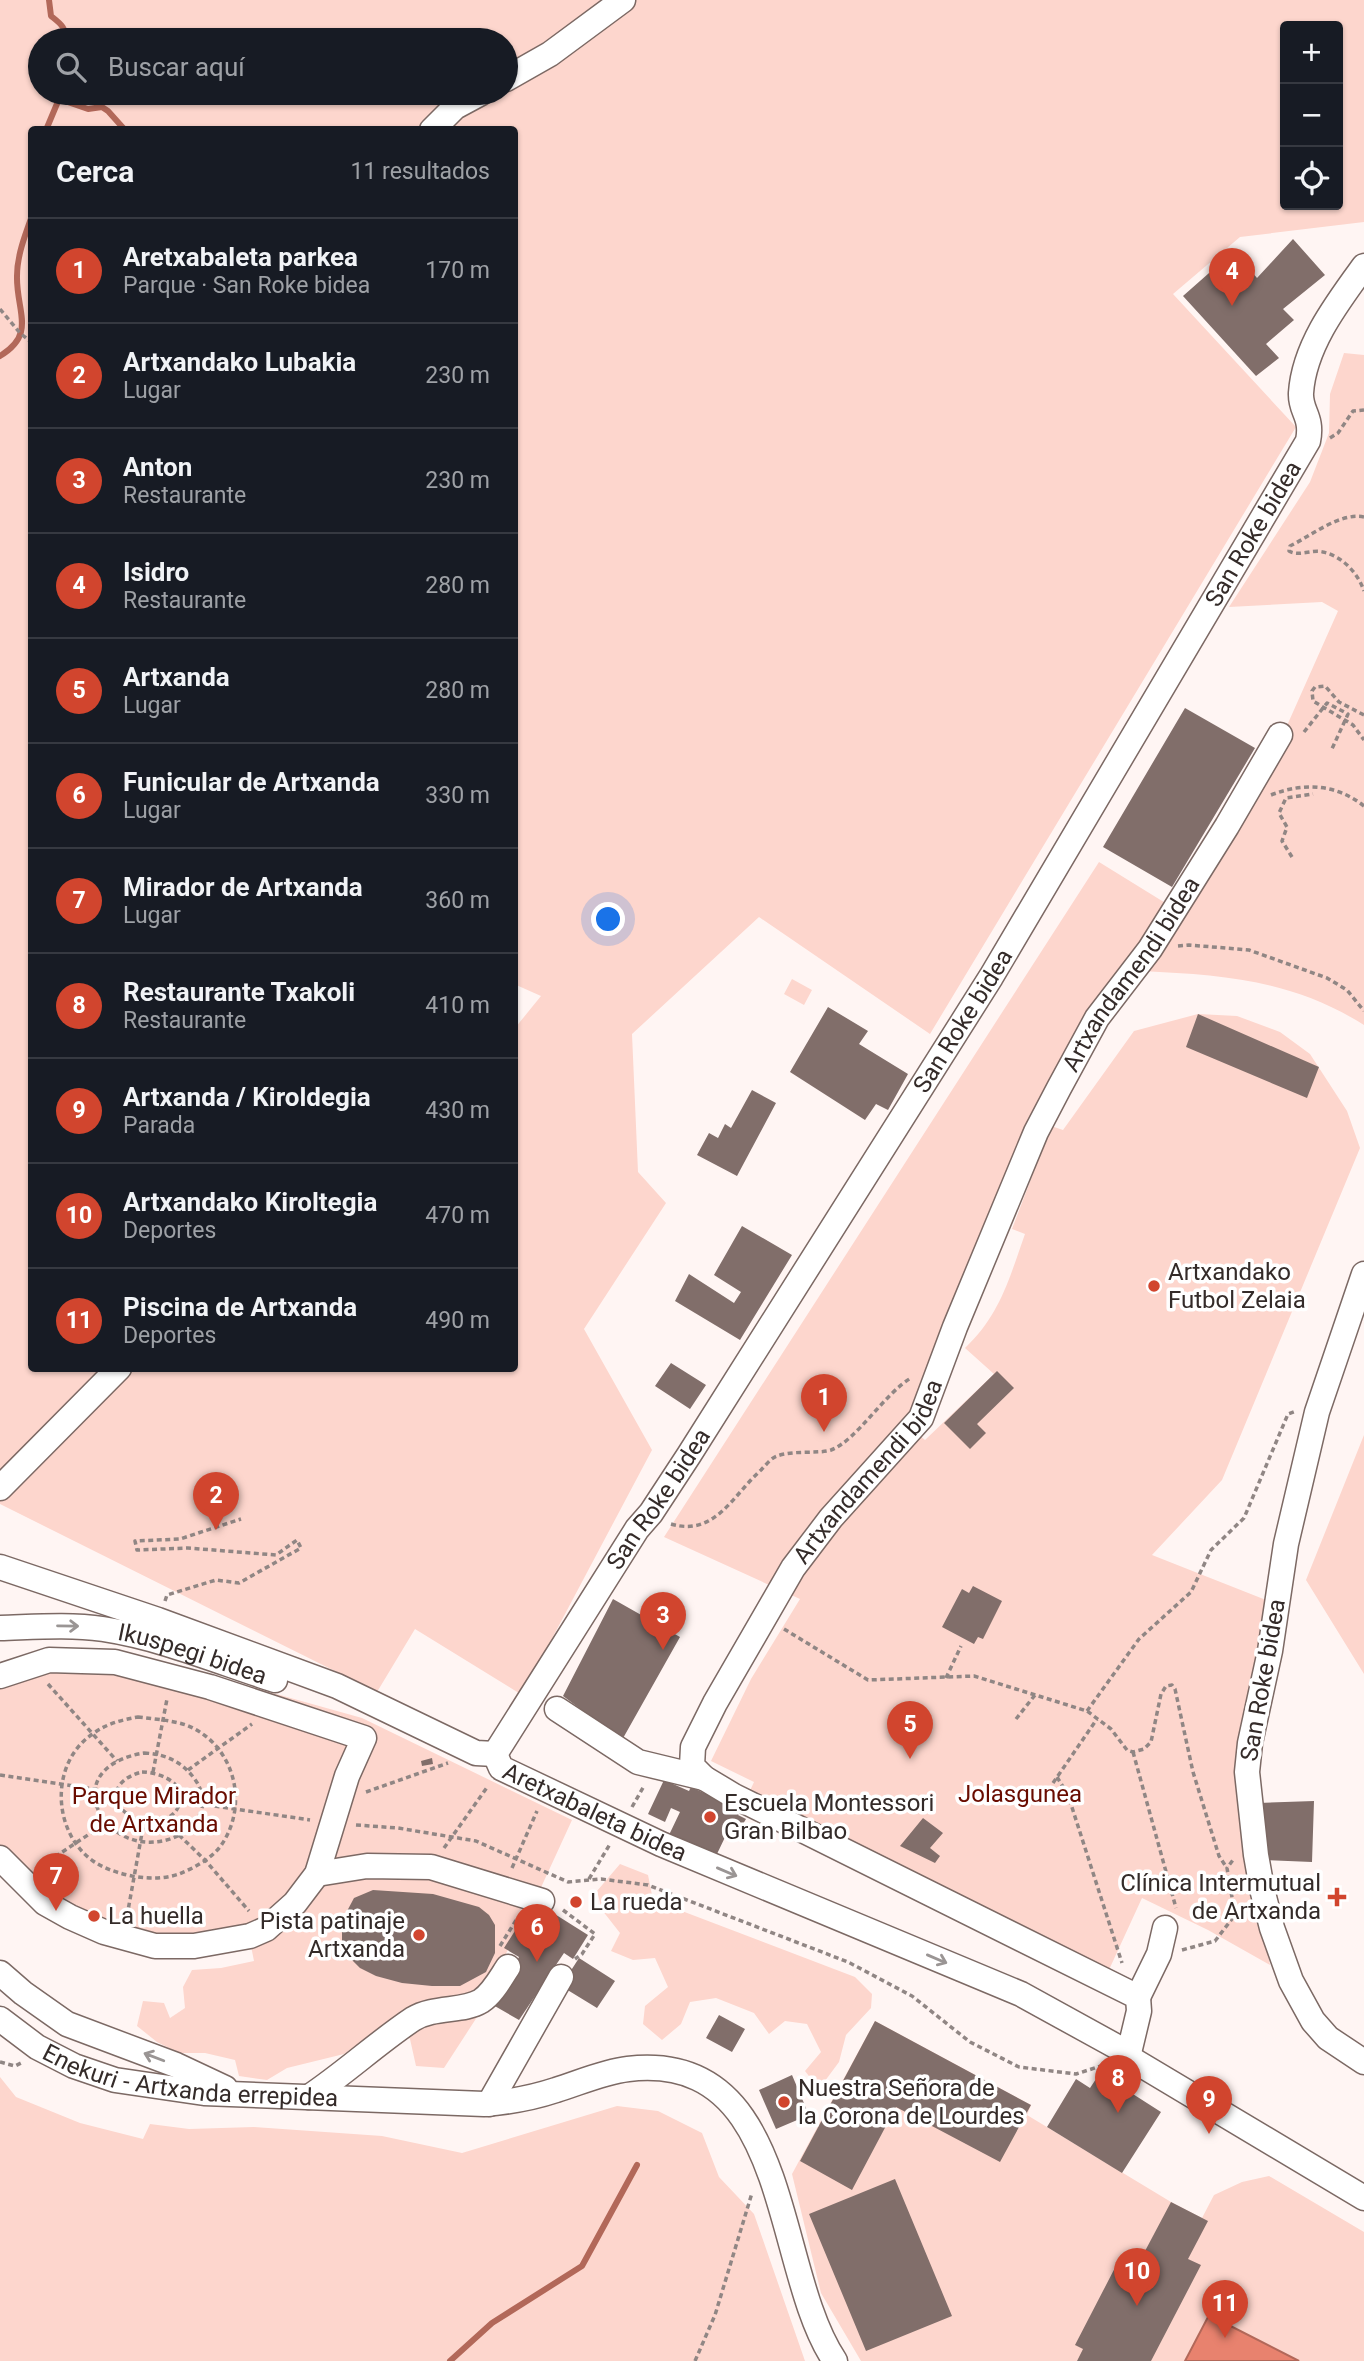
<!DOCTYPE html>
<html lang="es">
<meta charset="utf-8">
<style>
:root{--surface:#171b24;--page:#242831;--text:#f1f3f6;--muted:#9ea1a6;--line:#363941;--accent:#d1452e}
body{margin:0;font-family:Roboto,sans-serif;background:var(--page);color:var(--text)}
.controls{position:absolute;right:21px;top:21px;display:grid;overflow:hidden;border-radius:7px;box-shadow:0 2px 5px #0004}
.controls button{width:63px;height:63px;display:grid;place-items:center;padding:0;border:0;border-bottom:2px solid var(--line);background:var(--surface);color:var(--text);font:35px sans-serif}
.you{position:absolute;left:609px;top:920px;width:24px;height:24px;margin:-18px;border:5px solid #fff;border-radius:50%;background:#1a73e8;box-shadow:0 0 0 10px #1a73e833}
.badge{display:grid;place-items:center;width:46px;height:46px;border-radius:50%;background:var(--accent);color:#fff;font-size:23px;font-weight:700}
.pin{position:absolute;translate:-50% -58px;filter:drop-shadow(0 2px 4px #0008)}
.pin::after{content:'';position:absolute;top:37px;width:24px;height:21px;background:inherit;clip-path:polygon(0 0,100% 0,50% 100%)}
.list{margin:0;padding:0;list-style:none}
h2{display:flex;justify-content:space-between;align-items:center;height:91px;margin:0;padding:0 28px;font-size:30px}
h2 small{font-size:23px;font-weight:400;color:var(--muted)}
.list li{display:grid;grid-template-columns:46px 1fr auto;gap:21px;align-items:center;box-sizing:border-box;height:105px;padding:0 28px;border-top:2px solid var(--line)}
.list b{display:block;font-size:26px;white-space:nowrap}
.list p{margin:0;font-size:23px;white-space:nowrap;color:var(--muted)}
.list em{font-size:23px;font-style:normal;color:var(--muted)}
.icon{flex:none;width:38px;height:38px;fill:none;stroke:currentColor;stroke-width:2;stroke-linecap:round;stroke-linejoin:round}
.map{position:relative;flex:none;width:1364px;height:2361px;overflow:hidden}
.search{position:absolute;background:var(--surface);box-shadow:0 2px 5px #0004;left:28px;top:28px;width:490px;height:77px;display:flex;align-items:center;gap:18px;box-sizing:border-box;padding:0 24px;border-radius:38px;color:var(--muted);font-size:26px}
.panel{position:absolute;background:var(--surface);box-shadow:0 2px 5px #0004;left:28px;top:126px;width:490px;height:1246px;border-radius:7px}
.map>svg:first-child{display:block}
.green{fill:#fdd6cd;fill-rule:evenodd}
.water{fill:#e8826e;stroke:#b26859;stroke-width:2}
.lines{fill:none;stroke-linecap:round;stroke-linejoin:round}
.stream{stroke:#b26859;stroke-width:6}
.building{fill:#816e6a}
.minor-casing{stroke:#7c6964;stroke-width:27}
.path{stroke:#908684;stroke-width:3.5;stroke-dasharray:5 3.5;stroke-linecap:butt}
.minor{stroke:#fff;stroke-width:24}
.path-bridge{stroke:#908684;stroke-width:3.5;stroke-dasharray:5 3.5;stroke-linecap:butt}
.oneway{stroke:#9a9594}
.poi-dot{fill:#d1452e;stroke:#fff;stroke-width:2.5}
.labels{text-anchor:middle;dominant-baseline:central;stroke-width:7;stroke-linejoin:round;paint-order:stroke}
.street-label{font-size:24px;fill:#342b29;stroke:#fff}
.poi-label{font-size:24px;fill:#342b29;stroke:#fff;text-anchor:start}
.park-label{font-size:24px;fill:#690c00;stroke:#fff}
</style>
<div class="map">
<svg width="1364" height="2361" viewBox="0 0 1364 2361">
<rect width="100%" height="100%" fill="#fff5f3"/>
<path class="green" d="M0,0H1364V222L1240,237L1173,294L1296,427L930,1034L759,917L632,1034L638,1172L666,1203L584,1329L652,1450L522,1695L415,1629L377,1692L0,1504ZM1285,26H1338V205H1285ZM40,40H506V93H40ZM32,130H514V984L541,996L515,1028L514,1368H32Z
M1344,353L1364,355V1025C1292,980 1225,975 1142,971L1285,730L1338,611L1322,602L1229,607L1310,482L1329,433L1330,394Z
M1099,862L1167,904L1089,1019L906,1424L925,1440L994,1374L965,1348C1000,1315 1009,1279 1025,1234L1012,1229L1051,1126L1063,1130L1134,1031L1198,1014L1237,1016L1280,1032L1310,1054L1347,1111L1360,1148L1222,1480L1152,1555L1266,1600L1250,1858L1270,1965L1208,1930L1142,1898L1102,1985L741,1810L754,1782L711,1761L751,1679L800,1599L664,1537Z
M792,979L812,990L804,1005L784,994Z
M1364,1435V1674L1306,1580Z
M122,1651L362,1718L572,1820L538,1894L495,1974L479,2014L444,2068L416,2066L410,2039L396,2023L368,2037L344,2054L287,2068L267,2080L239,2076L235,2060L205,2053H179L157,2042L137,2026L143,2001L164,2003L170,2018L185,2008L183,1987L192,1970L221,1968L254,1961L251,1946L129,1951L105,1946L67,1929L0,1868V1667Z
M620,1864L648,1875L653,1900L855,1977L872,1994L871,2008L846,2035L839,2062L819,2089L805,2071L821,2052L807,2024L785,2021L769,2034L754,2013L716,1998L690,2002L681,2024L662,2040L643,2024L645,2006L668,1987L655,1958L633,1960L611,1951L620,1933L602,1910L597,1891Z
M875,2021L1031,2105L1027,2115L1171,2202L1202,2218L1214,2195L1242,2182L1269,2176L1364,2232V2361H1299L1209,2315L1185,2361H861L821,2293L792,2174Z
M0,2077L16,2097L80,2123L143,2139L150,2124L189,2129L254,2127L382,2136L462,2153L617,2106L658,2111L702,2133L719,2177L754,2214L805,2361H0Z"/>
<path class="water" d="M1209,2315L1299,2361H1185Z"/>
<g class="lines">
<path class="stream" d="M49,0L51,16C61,24 66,27 65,40
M59,99L88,109L102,107L108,111L125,130
M46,130L59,99L53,93
M0,356C37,334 16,311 17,276C17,256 25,235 32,216
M450,2361L492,2323L582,2266L637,2165"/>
</g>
<path class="building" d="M1293,239L1325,275L1283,309L1294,320L1266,344L1279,358L1256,376L1183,296L1234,251L1257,278Z
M1185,708L1255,748L1172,887L1103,847Z
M828,1007L868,1031L859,1044L908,1074L888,1110L876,1104L865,1120L790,1072Z
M1198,1014L1319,1067L1307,1098L1186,1047Z
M752,1090L776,1103L737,1176L697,1155L709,1133L718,1138L725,1124L731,1128Z
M742,1226L792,1255L740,1340L675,1301L689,1274L734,1303L741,1292L714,1275Z
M671,1363L706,1385L690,1409L655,1386Z
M997,1371L1014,1388L977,1424L986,1433L970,1449L944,1423Z
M973,1586L1002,1601L983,1639L978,1637L974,1644L942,1627L962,1589L969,1593Z
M613,1599L680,1637L622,1740L563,1696Z
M432,1758L433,1764L422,1766L421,1761Z
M664,1780L689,1791L691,1787L741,1810L738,1815L746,1819L743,1824L728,1831L716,1856L669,1835L680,1812L671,1808L665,1822L648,1814Z
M1314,1801L1312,1862L1267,1860L1258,1803Z
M923,1818L943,1833L930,1848L940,1856L935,1863L900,1846Z
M373,1890L433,1894L479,1907L489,1915L495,1925V1953L486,1972L460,1986H432L402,1983L376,1976L360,1968L348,1956L342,1943V1931L346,1913L354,1898Z
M534,1901L588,1935L573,1959L564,1953L519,2020L493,2005L519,1957L504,1948Z
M579,1958L615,1981L597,2008L561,1986Z
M719,2015L745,2029L732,2052L706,2038Z
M875,2021L1031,2105L1000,2162L896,2107L852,2190L800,2161Z
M1100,2073L1161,2112L1122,2173L1047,2127L1076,2079L1090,2088Z
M792,2075L809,2115L776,2129L759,2090Z
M895,2179L952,2316L866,2351L809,2214Z
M1171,2202L1208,2221L1188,2259L1201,2265L1151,2361H1077L1083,2349L1075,2345L1119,2260L1136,2268Z"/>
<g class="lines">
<g class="minor-casing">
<g id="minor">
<path d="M506,79L550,54L623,0"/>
<path d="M432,130L455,107L481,93"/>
<path d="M1364,1274L1317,1412L1286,1544L1270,1651L1250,1743L1247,1772L1256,1855L1262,1889L1272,1928L1291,1981L1313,2021L1328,2038L1364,2062"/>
<path d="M0,1488L119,1368"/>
<path d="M0,1567L158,1620L337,1686L476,1753L495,1754"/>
<path id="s1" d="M0,1628C34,1627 69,1624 103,1629C162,1638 219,1662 275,1680"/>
<path d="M0,1676L49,1660L115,1662L210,1687L364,1738L347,1776L317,1874L295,1903L266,1929L250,1936L194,1946H155L104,1932L70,1917L45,1903L0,1858"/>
<path d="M557,1709L638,1762L704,1778"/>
<path id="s2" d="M495,1754L637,1529L651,1513L689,1455L991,977L1308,441C1313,416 1300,412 1301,393C1304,346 1337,303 1364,266"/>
<path id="s3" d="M495,1754L501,1768L661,1844L1021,1994L1119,2048L1128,2057L1364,2198"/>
<path d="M317,1874L367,1866L431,1867L542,1901"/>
<path d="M0,1973L23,1993L67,2024L176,2065L225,2088"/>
<path d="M1138,1997L1159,1954L1165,1928"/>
<path id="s4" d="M0,2019L37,2047L74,2066L115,2080L204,2093L484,2104C509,2102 532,2098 556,2090C579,2083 603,2072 628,2069C793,2050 772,2268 835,2361"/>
<path id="s5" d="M1128,2057L1139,2011L1138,1997L734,1796L704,1778L692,1766L693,1747L715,1703L793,1568L831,1518L921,1418L955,1327L1036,1132L1059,1088L1097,1018L1150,949L1227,826L1280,735"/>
<path d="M309,2097C345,2073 377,2043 413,2019C434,2006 463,2012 481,2001C493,1993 500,1979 508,1967"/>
<path d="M489,2104L561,1977"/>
</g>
</g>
<path class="path" d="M0,309L20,333L32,343
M1330,438L1338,433L1353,411L1364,410
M1364,517C1340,512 1311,536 1290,546L1289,551C1299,557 1312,549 1323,552C1342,556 1358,573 1364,591
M1364,715L1339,702L1325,686L1315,687L1312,691L1313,701L1353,725L1364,740
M1271,795C1304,782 1336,784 1364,806
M1292,857L1282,841L1287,827L1279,813L1286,798L1313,794
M1178,946L1189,945L1249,950L1327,978L1347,990L1364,1011
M671,1524C715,1537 733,1495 761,1470C766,1465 771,1458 777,1456C793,1450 819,1454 831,1450C856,1441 885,1393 911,1378
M165,1601L167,1595L216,1580L239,1583L301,1548L297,1540L276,1555L188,1548L137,1550L135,1541L180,1539L241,1519
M784,1629L868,1680L974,1676L1087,1711L1111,1729L1127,1750L1133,1752L1144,1749L1151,1742L1161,1694L1166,1686L1172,1685L1175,1689L1193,1772L1219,1856L1227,1868
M946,1678L961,1646
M48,1684L117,1761
M1087,1711L1139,1639L1191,1592L1211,1550L1244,1518L1288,1414L1296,1411
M138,1717C153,1719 171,1720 186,1725C233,1743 250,1802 222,1844C213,1858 194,1868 179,1874C164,1879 148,1879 132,1876C118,1873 105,1869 93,1861C51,1831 50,1761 94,1733C108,1723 122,1720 138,1717Z
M1016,1719L1035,1695
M1133,1752L1176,1908
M144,1753C165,1754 181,1761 194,1778C229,1825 150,1866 110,1826C101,1817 94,1806 95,1793C95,1768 123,1756 144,1753Z
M188,1770L252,1724
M142,1772C157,1772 184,1781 180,1801C176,1826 140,1825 126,1813C105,1796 120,1777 142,1772Z
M153,1772L167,1699
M0,1775L115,1792
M1057,1777L1068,1795L1122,1963
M1053,1783L1097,1719
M366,1792L448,1763
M181,1801L310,1820
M632,1807L644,1786
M356,1825L398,1828L476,1841L568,1882L601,1879L648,1885L848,1962L912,1996L970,2042L1019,2067L1076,2074L1104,2065
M179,1835L205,1860L249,1911
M444,1848L488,1786
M41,1866L106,1823
M512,1868L537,1811
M589,1879L610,1844
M1228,1879L1238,1878
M563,1910L595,1934L582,1954L575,1959
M127,1916L144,1822
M500,1946L518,1917
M1182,1950L1215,1941L1235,1915L1227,1868L1233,1860
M0,2062L15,2066L21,2063
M695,2361L715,2315L752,2193"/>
<use href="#minor" class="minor"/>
<path class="path-bridge" d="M1304,732L1327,703L1348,714L1331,751"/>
</g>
<defs><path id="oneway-shaft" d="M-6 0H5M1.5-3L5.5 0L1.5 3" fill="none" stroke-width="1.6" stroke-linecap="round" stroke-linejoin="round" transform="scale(1.75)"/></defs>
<g class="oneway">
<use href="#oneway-shaft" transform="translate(68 1626) rotate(1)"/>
<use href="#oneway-shaft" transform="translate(727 1872) rotate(23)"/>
<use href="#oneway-shaft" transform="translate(937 1959) rotate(23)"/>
<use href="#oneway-shaft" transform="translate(154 2057) rotate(-159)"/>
</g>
<g class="poi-dot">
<circle cx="1154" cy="1286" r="7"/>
<circle cx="710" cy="1817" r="7"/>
<path d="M1333.5 1886.5h7v7h7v7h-7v7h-7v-7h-7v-7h7z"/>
<circle cx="576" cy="1902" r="7"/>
<circle cx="94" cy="1916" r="7"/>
<circle cx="419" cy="1935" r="7"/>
<circle cx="784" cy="2102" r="7"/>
</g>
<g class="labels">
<g class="street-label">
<text stroke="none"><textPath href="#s2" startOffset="1437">San Roke bidea</textPath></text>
<text stroke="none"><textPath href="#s5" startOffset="1479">Artxandamendi bidea</textPath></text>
<text stroke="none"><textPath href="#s2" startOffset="870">San Roke bidea</textPath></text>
<text stroke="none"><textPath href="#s5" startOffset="912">Artxandamendi bidea</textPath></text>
<text stroke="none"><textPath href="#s2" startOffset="303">San Roke bidea</textPath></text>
<text stroke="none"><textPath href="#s1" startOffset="196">Ikuspegi bidea</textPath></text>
<text transform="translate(1263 1680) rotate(-80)">San Roke bidea</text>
<text stroke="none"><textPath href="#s3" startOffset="119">Aretxabaleta bidea</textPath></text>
<text stroke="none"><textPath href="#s4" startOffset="205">Enekuri - Artxanda errepidea</textPath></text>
</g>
<g class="poi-label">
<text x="1168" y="1272">Artxandako<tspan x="1168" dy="28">Futbol Zelaia</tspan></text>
<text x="724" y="1803">Escuela Montessori<tspan x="724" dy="28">Gran Bilbao</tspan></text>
<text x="1321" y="1883" text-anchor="end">Clínica Intermutual<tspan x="1321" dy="28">de Artxanda</tspan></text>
<text x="590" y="1902">La rueda</text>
<text x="108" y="1916">La huella</text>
<text x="405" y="1921" text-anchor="end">Pista patinaje<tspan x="405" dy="28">Artxanda</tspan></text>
<text x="798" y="2088">Nuestra Señora de<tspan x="798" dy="28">la Corona de Lourdes</tspan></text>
</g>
<g class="park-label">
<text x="1020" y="1794">Jolasgunea</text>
<text x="154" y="1796">Parque Mirador<tspan x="154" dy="28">de Artxanda</tspan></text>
</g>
</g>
</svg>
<div class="controls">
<button>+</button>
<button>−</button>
<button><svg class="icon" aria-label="locate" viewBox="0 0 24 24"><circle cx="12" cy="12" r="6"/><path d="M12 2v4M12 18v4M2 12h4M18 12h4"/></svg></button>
</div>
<div class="you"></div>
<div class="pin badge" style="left:824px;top:1432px">1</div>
<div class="pin badge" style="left:216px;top:1530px">2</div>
<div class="pin badge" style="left:663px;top:1650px">3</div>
<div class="pin badge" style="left:1232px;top:306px">4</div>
<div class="pin badge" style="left:910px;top:1759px">5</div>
<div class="pin badge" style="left:537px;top:1962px">6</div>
<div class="pin badge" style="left:56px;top:1911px">7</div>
<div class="pin badge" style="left:1118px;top:2113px">8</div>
<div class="pin badge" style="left:1209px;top:2134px">9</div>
<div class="pin badge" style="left:1137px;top:2306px">10</div>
<div class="pin badge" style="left:1225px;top:2338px">11</div>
<div class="search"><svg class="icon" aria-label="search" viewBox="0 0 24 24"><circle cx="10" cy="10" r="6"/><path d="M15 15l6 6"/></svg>Buscar aquí</div>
<section class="panel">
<h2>Cerca<small>11 resultados</small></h2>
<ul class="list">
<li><span class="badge">1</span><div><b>Aretxabaleta parkea</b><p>Parque · San Roke bidea</p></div><em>170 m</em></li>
<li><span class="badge">2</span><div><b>Artxandako Lubakia</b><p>Lugar</p></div><em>230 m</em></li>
<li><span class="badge">3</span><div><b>Anton</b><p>Restaurante</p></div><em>230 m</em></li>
<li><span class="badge">4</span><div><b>Isidro</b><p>Restaurante</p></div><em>280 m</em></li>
<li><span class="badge">5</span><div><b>Artxanda</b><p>Lugar</p></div><em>280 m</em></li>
<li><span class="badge">6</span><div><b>Funicular de Artxanda</b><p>Lugar</p></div><em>330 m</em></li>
<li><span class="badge">7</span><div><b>Mirador de Artxanda</b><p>Lugar</p></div><em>360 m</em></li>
<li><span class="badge">8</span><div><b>Restaurante Txakoli</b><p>Restaurante</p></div><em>410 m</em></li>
<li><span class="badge">9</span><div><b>Artxanda / Kiroldegia</b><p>Parada</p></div><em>430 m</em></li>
<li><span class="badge">10</span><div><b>Artxandako Kiroltegia</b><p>Deportes</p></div><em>470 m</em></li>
<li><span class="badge">11</span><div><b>Piscina de Artxanda</b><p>Deportes</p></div><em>490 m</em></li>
</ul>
</section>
</div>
